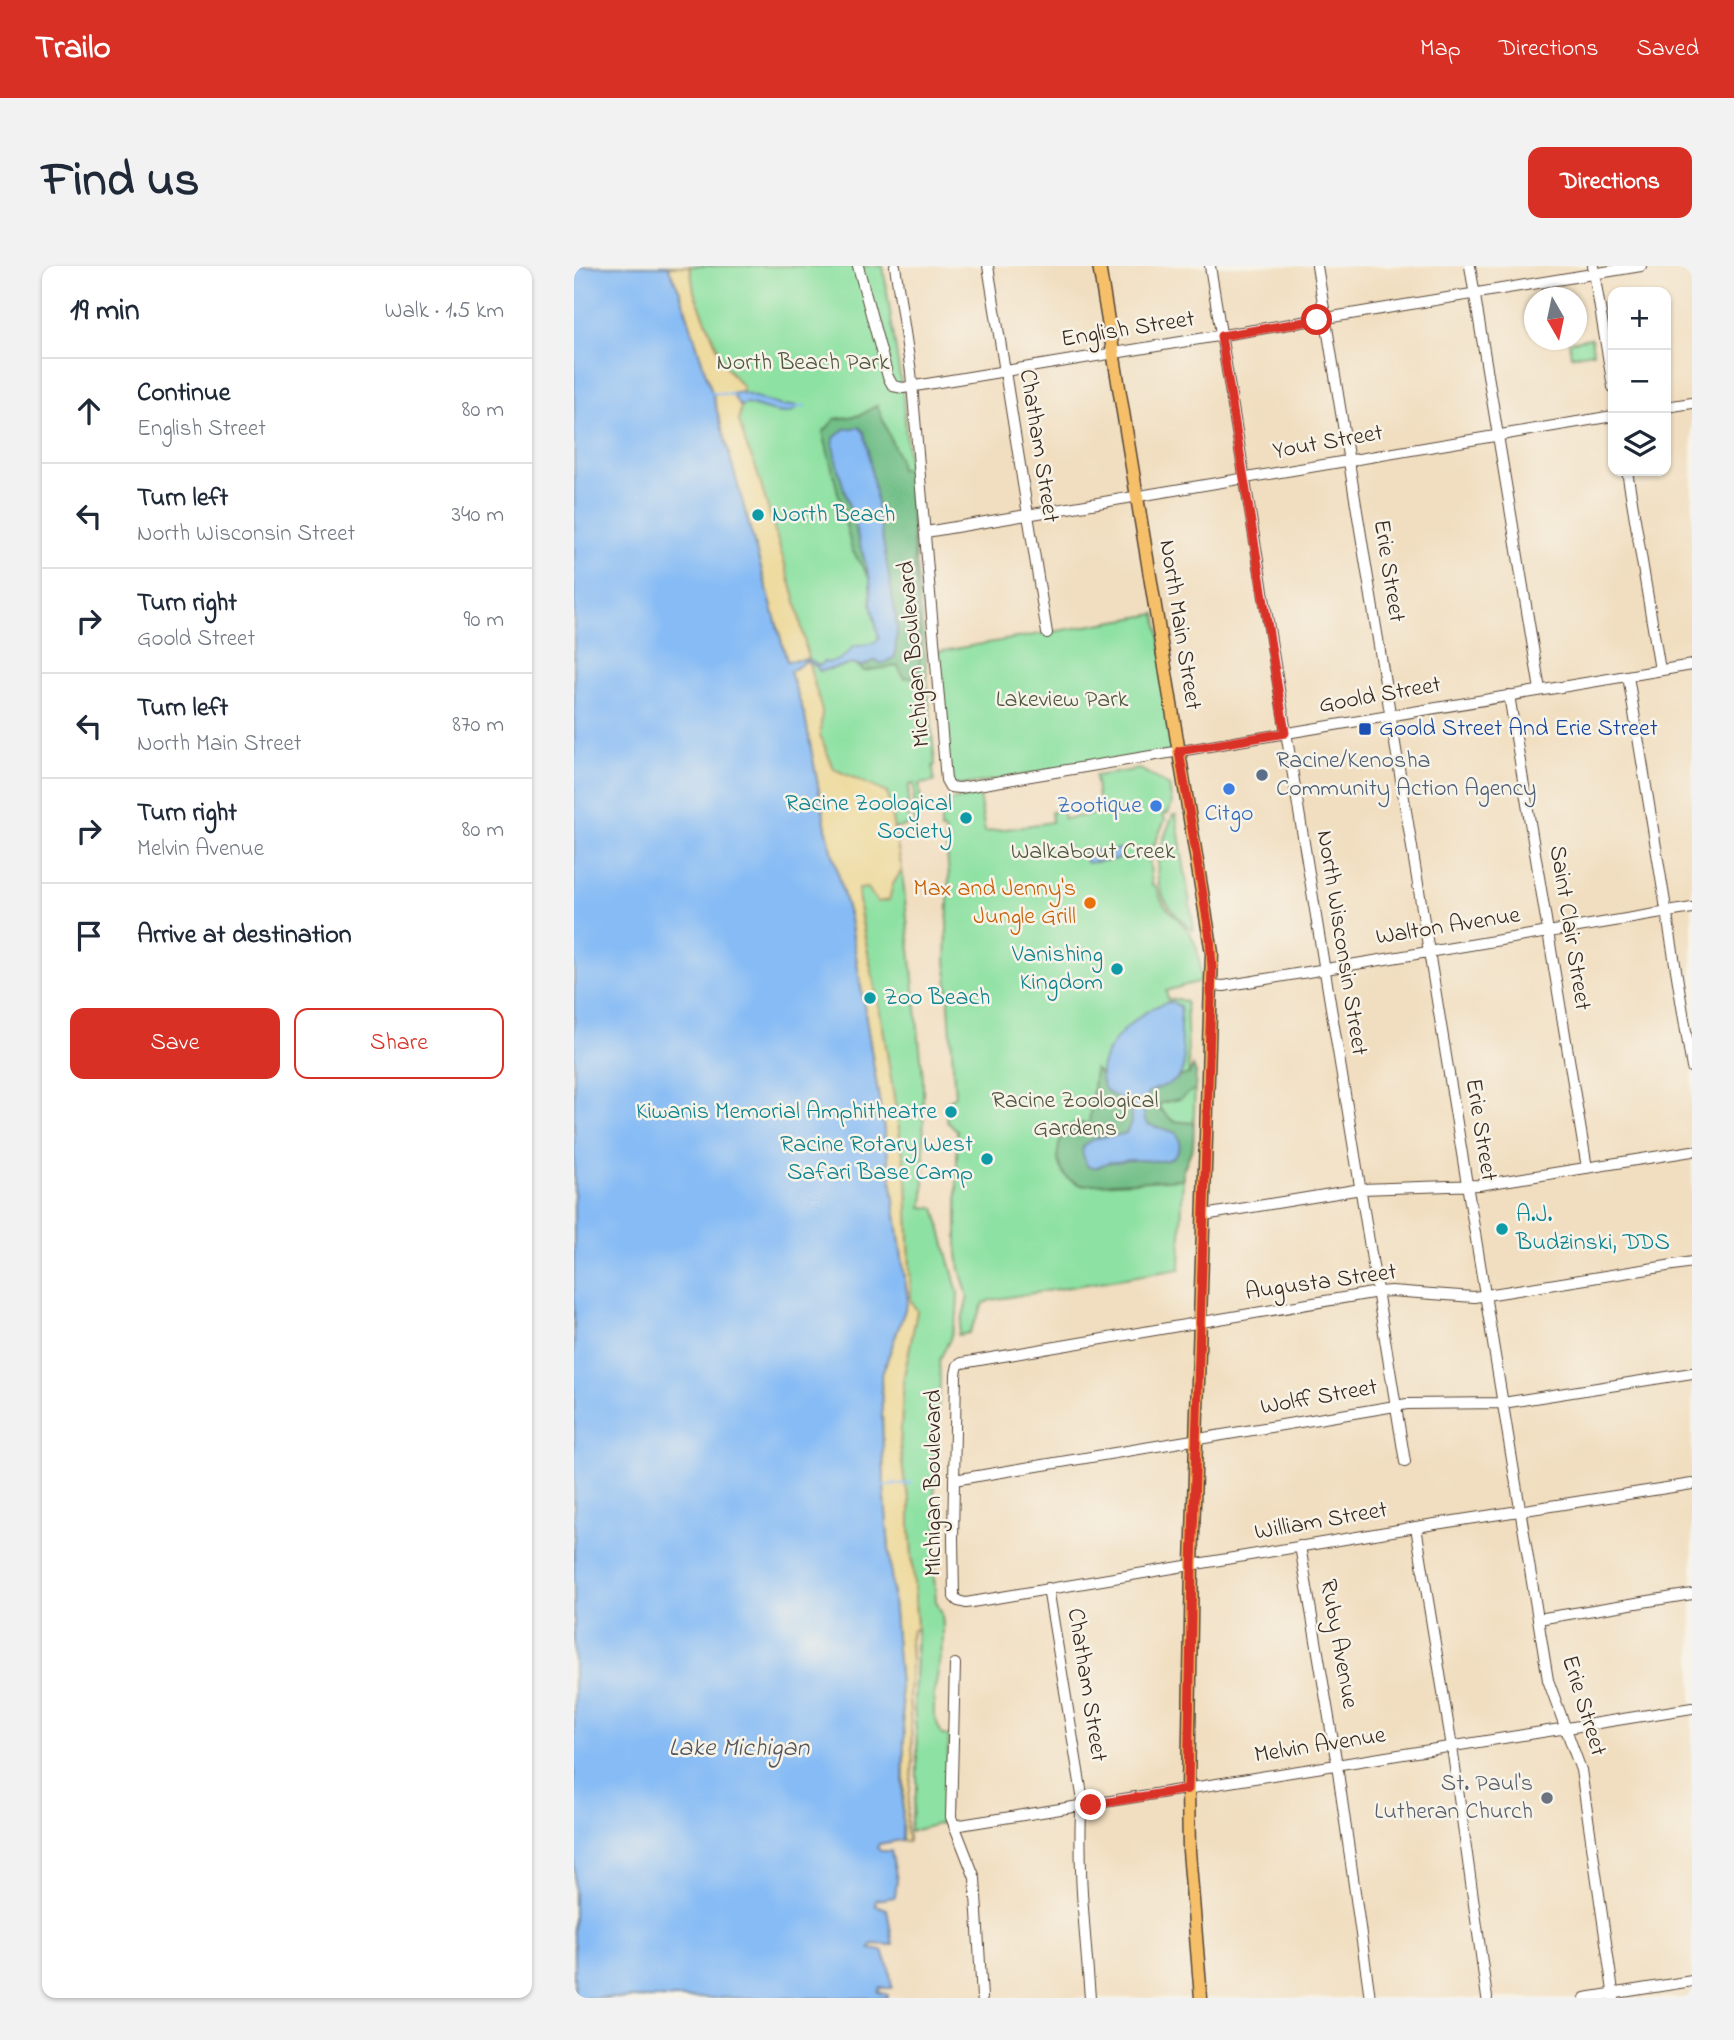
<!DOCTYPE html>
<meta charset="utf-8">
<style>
:root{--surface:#fff;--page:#f2f2f3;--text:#1f2937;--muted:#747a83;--line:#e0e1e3;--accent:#d93025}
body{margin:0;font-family:"Indie Flower",sans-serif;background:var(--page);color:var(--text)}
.controls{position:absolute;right:21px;top:21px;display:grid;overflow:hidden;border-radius:14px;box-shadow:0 2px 5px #0004}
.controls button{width:63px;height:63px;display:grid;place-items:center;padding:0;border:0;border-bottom:2px solid var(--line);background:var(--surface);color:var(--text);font:35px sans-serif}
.compass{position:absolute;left:950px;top:21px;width:63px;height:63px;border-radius:50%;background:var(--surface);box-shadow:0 2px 5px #0004;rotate:171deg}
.stop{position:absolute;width:21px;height:21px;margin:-16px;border:5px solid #d93025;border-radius:50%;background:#fff}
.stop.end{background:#d93025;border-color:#fff;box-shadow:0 2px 7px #0008}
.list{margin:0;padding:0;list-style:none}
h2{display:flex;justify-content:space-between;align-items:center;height:91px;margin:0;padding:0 28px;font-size:30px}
h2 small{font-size:23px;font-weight:400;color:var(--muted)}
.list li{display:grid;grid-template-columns:46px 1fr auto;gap:21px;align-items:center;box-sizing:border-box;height:105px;padding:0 28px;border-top:2px solid var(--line)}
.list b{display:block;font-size:26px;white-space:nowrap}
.list p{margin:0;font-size:23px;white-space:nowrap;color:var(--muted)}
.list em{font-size:23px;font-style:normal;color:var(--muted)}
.actions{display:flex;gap:14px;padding:21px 28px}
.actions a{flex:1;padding:16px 0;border:2px solid var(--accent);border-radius:14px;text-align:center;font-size:24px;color:var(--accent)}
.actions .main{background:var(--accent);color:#fff}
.icon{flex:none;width:38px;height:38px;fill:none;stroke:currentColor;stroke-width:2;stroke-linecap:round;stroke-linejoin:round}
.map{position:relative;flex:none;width:1118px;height:1732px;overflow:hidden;border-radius:14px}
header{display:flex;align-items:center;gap:42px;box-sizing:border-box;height:98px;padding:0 35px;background:var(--accent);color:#fff}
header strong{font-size:33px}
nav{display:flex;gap:38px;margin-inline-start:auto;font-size:24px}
.intro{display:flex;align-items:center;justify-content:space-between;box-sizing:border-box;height:168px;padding:0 42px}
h1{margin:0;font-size:49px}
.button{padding:18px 32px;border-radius:14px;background:var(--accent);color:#fff;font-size:24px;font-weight:700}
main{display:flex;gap:42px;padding:0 42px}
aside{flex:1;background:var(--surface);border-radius:14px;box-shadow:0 2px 5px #0004}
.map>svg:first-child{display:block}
.green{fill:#8de1a2;stroke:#648660;stroke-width:2}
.forest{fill:#72bf88;stroke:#567453;stroke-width:2}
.sand{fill:#eeda9e;stroke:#94825e;stroke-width:2}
.water{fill:#86bbf5;stroke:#60728a;stroke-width:2}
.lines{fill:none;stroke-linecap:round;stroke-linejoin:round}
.stream{stroke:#86bbf5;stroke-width:2.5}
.minor-casing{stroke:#564536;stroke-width:12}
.major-casing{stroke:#564536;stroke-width:15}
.minor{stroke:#fff;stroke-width:10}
.major{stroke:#f6c06b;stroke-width:12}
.route{stroke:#d93025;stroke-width:9}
.culture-dot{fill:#0f9aa8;stroke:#f7f3e8;stroke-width:2.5}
.transit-dot{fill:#1a4fb4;stroke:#f7f3e8;stroke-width:2.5}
.service-dot{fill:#5c6f8a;stroke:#f7f3e8;stroke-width:2.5}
.shop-dot{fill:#3f7fe0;stroke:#f7f3e8;stroke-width:2.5}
.food-dot{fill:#e8710a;stroke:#f7f3e8;stroke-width:2.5}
.worship-dot{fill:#6b7280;stroke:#f7f3e8;stroke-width:2.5}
.labels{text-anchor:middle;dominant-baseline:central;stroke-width:5;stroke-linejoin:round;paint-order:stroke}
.street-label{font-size:24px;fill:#3b2a1e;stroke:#f7f3e8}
.park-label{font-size:24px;fill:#50583f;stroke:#f7f3e8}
.culture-label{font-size:24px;fill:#0d838f;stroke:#f7f3e8;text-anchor:end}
.transit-label{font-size:24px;fill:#164399;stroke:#f7f3e8;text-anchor:start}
.service-label{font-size:24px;fill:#4e5e75;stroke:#f7f3e8;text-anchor:start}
.shop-label{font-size:24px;fill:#366cbe;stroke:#f7f3e8;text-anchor:end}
.food-label{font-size:24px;fill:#c56008;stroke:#f7f3e8;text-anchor:end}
.worship-label{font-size:24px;fill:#5b616d;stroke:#f7f3e8;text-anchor:end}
.water-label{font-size:26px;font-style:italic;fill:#52565e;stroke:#f7f3e8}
</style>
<header>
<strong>Trailo</strong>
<nav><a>Map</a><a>Directions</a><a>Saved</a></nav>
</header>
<div class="intro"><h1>Find us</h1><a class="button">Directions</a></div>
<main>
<aside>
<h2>19 min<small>Walk · 1.5 km</small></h2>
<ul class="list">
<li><svg class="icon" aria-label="ahead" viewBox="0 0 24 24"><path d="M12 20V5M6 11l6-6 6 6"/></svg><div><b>Continue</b><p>English Street</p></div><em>80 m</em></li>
<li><svg class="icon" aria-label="left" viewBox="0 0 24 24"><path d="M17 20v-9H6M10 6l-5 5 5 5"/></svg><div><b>Turn left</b><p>North Wisconsin Street</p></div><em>340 m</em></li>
<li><svg class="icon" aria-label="right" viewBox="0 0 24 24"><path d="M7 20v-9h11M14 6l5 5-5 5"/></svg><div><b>Turn right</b><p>Goold Street</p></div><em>90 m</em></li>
<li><svg class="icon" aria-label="left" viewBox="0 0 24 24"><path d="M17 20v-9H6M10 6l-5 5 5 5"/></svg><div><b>Turn left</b><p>North Main Street</p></div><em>870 m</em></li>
<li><svg class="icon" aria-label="right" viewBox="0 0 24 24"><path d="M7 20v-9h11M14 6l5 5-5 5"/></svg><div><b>Turn right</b><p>Melvin Avenue</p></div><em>80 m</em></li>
<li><svg class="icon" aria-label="arrive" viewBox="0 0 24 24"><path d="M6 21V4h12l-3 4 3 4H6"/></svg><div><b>Arrive at destination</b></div></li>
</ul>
<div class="actions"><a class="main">Save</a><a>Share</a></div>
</aside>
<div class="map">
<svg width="1118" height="1732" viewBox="0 0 1118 1732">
<rect width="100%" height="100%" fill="#f7f3e8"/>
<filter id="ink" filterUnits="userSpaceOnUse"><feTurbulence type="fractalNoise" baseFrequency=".0143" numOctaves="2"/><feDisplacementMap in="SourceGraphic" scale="14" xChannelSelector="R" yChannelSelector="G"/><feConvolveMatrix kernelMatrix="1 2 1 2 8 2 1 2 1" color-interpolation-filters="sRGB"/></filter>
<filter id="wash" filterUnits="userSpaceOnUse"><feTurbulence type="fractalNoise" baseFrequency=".00686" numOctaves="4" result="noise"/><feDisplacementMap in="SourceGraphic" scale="28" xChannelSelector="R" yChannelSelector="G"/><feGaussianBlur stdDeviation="1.57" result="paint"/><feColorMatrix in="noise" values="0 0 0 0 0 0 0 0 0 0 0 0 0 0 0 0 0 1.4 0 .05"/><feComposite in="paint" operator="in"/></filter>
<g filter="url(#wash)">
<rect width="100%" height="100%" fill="#f1dec0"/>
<path class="green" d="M93,0H309L329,130L340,274L361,499L359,500L360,516L345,518L349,550L343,551L344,559H340V518L335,519L334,535L335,559L320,563L313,527L245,529L203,356L138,127Z
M1017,72L1019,86L997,90L995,76Z
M582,348L605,485L376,521L362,386Z
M566,503L595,520L598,538L594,547L589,548L591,554L579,581L574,582L578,619L582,620C590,647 601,646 615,666C624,679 627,699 626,715L592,725L594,734L604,733L612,736L615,815H621L619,880L609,904L606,1003L417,1034L410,1037L395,1067L384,1069L394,1031L386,1003L383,980V864L373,856L371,837L381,830L372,693L375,609L371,564H367V544L373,543L372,536L405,529L411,566L478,556L477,546L488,544L490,553L526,547L521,510Z
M599,549H602L620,664H618C610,656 601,649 595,640C573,612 587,578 599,549Z
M328,604L349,812L350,932L348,941L361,942L384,1027L383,1049L376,1073L365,1095L366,1116L363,1154L362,1214L359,1235L363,1246L364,1268L360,1295V1310L362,1335L368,1348L369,1361V1377L360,1428V1449L368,1469L375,1470L371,1556L335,1566L343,1521V1479L340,1439L343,1362L336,1263V1236L330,1213L326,1179L330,1110L343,1045L337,1035L333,915L310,768L286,646L284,622L319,618Z"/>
<path class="forest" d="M303,139L324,191L326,203H334L347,388L345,410L330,412L324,400L290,405L284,400H289L302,394L321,391L323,364L321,347L290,166L264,202L296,313L278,284L249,166L261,153L287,149Z
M619,800L622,807L621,823L606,833L587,837L585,842L599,855L620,857L619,880L609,904V913L507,919C498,915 490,912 486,901C481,890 485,865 497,859C502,857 509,857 515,857L521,803L527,809C540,812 573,823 584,821C596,819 603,810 615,808Z"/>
<path class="sand" d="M93,0H116L120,26L151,100L169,121L165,155L172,179L181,199L222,335L237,406L248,445L246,469L260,503L313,527L328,604L319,618L315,634L303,636L294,622L284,623L286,646L310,768L333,915L337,1035L343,1045L330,1110L326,1179L330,1213L336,1236V1263L343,1362L338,1365L336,1375L337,1396L335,1430L339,1496L333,1551L332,1566L334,1570V1576L328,1574L327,1570L330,1525V1471L310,1220L307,1111L334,1035L312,877L276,653L252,562L231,451L216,406L138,127L106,26Z"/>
<path class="water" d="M0,0H94L106,26L138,127L213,395L234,393L246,400L249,396C263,398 271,391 279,381L300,377L305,373L297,338L296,313L264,202L259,180L260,172L270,163L285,161L290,166L294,185L321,347L323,364L321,391L310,397H306L302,394L289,400L280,398L245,405L243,401L232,395L216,406L231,451L252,562L276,653L312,877L334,1035L307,1111L310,1220L330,1471L328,1574L305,1578L303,1582L307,1585H317L323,1614L321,1631L302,1634L301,1639L313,1643L319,1679L298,1678L296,1683L309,1685L315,1702L318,1722H306L304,1726L314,1729V1732H0Z
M166,126L208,140L222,139L224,141C213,155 186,140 171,138L168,140L165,139L158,128Z
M519,583L530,587L537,588L542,583H548L545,593L513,597L510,592V585Z
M597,736L606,740C608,748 606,755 606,763C606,778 616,799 604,812C596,820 583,821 574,827C563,867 576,856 602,867C605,872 607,876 605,882C599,902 575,893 561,894C553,894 546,896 539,896C528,896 524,905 513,900L508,886L510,879C522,868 538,872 552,867L557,857L556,839C547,829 532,832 528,816C519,786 568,739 597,736Z"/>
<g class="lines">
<path class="stream" d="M138,127L161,129
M221,141L231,140
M310,1220L337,1217"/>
</g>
</g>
<g filter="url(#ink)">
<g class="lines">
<g class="minor-casing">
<path id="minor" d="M284,0L314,111L319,120L329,122L1067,0
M321,0L337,106L372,514L376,521L386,522L1118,399
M414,0L473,367
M636,0L831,1196
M743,0L974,1414L1007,1504L1040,1732
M896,0L966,424
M1019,0L1039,121
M1092,141L1118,137
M1053,205L1086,404
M352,266L1039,150
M1054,410L1118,802
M935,429L1013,902
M638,719L650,720L1118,642
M630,949L787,923L905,919L1118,885
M1118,996L900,1031L817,1025L804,1026L388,1097L384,1099L382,1108L379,1272L380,1331L384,1335L392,1337L842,1261L1118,1218
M380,1214L833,1138L929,1137L1118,1107
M842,1261L878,1481L913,1732
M726,1280L763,1499L796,1732
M474,1322L508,1529C503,1597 511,1665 516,1732
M964,1353L1118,1328
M381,1398L377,1551L401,1612L408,1732
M380,1560L1118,1442
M1011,1732L1118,1715"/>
</g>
<g class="major-casing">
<path id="major" d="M525,0L638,687L618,1299L614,1523L615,1585L627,1732"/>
</g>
<use href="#minor" class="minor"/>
<use href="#major" class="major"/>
</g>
</g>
<g class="lines" filter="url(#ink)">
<path class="route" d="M517,1539L614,1523L618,1299L638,702L636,671L605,485L711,467L647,70L743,54"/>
</g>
<g class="culture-dot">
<circle cx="184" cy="249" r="7"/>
<circle cx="392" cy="552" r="7"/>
<circle cx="543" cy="703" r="7"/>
<circle cx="296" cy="732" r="7"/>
<circle cx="377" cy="846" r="7"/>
<circle cx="413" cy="893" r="7"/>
<circle cx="928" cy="963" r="7"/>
</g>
<rect class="transit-dot" x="784" y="456" width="14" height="14" rx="3.5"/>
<circle class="service-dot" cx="688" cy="509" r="7"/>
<g class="shop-dot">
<circle cx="655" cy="523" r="7"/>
<circle cx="582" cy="540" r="7"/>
</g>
<circle class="food-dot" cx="516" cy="637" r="7"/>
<circle class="worship-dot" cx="973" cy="1532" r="7"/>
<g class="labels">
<g class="street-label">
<text transform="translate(554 64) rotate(-9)">English Street</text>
<text transform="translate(754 177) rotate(-10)">Yout Street</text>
<text transform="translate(464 180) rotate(81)">Chatham Street</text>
<text transform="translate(814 305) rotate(81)">Erie Street</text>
<text transform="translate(605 359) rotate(81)">North Main Street</text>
<text transform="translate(341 388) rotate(-95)">Michigan Boulevard</text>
<text transform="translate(806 430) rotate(-10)">Goold Street</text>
<text transform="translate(874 661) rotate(-9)">Walton Avenue</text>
<text transform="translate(995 662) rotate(81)">Saint Clair Street</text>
<text transform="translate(767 677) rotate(81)">North Wisconsin Street</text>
<text transform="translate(906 864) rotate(81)">Erie Street</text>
<text transform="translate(747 1017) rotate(-8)">Augusta Street</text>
<text transform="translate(745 1132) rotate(-10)">Wolff Street</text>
<text transform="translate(360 1217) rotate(-90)">Michigan Boulevard</text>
<text transform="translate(747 1256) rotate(-10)">William Street</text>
<text transform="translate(764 1378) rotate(80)">Ruby Avenue</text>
<text transform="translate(512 1419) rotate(81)">Chatham Street</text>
<text transform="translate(1009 1440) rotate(73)">Erie Street</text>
<text transform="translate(746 1480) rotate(-9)">Melvin Avenue</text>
</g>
<g class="park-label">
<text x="229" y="97">North Beach Park</text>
<text x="488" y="434">Lakeview Park</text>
<text x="519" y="586">Walkabout Creek</text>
<text x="501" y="835">Racine Zoological<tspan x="501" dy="28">Gardens</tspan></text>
</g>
<g class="culture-label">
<text x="198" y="249" text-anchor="start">North Beach</text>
<text x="378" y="538">Racine Zoological<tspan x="378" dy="28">Society</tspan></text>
<text x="529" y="689">Vanishing<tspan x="529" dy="28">Kingdom</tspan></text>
<text x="310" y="732" text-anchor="start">Zoo Beach</text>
<text x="363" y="846">Kiwanis Memorial Amphitheatre</text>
<text x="399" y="879">Racine Rotary West<tspan x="399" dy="28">Safari Base Camp</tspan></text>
<text x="942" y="949" text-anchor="start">A.J.<tspan x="942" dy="28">Budzinski, DDS</tspan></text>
</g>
<g class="transit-label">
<text x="805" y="463">Goold Street And Erie Street</text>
</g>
<g class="service-label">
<text x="702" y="495">Racine/Kenosha<tspan x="702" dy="28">Community Action Agency</tspan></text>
</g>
<g class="shop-label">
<text x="568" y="540">Zootique</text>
<text x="655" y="548" text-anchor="middle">Citgo</text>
</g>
<g class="food-label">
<text x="502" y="623">Max and Jenny's<tspan x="502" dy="28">Jungle Grill</tspan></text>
</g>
<g class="worship-label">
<text x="959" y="1518">St. Paul's<tspan x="959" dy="28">Lutheran Church</tspan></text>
</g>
<g class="water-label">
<text x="165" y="1483">Lake Michigan</text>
</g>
</g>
</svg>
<div class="controls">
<button>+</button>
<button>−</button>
<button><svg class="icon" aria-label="layers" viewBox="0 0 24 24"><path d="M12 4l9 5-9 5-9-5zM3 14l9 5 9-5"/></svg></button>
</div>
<svg class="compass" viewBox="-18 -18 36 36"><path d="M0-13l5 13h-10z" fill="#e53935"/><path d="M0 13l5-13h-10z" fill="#747a83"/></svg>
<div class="stop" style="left:743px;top:54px"></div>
<div class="stop end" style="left:517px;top:1539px"></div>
</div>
</main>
